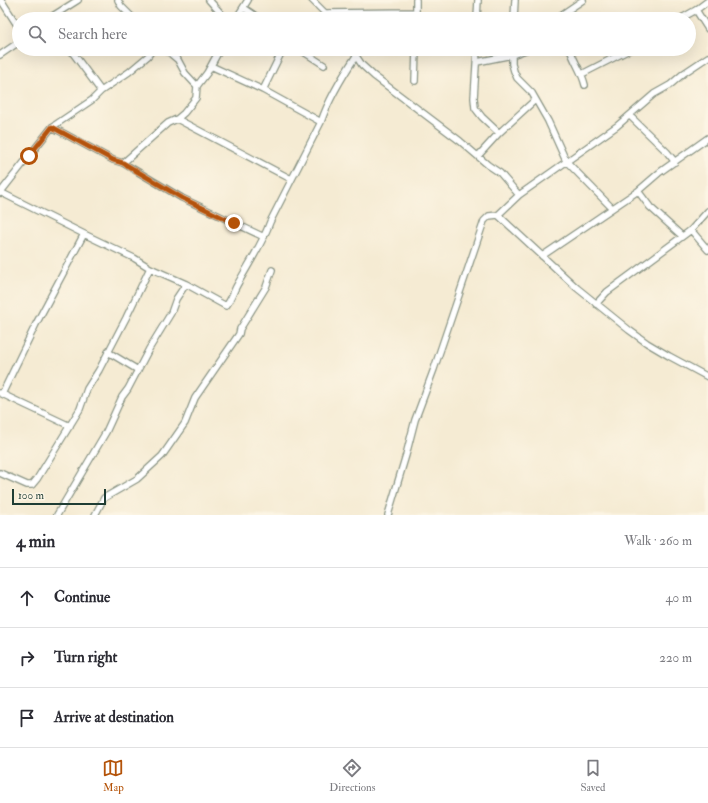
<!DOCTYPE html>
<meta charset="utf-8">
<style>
:root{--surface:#fff;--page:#f2f2f3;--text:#2b2b33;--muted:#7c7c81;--line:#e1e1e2;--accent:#b45309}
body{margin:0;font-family:"IM FELL Double Pica",serif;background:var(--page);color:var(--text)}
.scale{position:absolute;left:12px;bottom:10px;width:94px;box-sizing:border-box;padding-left:4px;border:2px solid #1f3d34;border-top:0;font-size:11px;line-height:14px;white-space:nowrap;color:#1f3d34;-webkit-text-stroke:3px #fcf5e5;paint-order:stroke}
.stop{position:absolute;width:12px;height:12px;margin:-9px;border:3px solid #b45309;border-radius:50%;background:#fff}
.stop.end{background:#b45309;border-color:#fff;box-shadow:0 1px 4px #0008}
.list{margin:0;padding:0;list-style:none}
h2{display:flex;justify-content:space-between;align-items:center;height:52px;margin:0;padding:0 16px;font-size:17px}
h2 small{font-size:13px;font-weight:400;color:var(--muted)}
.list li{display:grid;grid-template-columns:26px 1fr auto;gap:12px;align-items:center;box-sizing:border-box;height:60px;padding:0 16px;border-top:1px solid var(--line)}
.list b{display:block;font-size:15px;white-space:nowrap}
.list em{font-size:13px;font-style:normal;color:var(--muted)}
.icon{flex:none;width:22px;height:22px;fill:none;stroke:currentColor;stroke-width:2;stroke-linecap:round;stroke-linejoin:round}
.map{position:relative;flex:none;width:708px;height:515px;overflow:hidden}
.search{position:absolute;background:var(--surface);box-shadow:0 4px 16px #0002;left:12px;right:12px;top:12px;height:44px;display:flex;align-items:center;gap:10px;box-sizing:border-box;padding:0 14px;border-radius:22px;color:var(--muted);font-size:15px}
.sheet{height:232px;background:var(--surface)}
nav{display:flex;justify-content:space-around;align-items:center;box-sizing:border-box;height:56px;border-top:1px solid var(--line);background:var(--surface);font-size:11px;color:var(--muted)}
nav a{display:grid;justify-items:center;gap:2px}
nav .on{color:var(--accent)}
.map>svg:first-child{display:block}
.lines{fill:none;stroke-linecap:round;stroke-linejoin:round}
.minor-casing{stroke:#8a9484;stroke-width:8}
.minor{stroke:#fff;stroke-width:5.5}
.route{stroke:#b45309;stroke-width:5}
</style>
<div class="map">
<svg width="708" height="515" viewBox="0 0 708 515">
<rect width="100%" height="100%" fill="#fcf5e5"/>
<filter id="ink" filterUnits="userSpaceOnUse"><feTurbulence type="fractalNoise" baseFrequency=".025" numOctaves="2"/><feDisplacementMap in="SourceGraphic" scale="8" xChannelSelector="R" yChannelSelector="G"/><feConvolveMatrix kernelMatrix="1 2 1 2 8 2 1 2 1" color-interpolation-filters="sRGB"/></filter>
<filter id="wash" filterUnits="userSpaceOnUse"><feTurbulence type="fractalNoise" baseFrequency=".012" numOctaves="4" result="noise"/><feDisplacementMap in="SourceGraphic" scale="16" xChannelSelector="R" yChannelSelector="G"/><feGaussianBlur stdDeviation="0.9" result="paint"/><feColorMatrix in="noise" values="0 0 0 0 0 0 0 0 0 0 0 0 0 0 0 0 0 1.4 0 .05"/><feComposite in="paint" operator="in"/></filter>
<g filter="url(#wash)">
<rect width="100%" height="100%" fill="#f5ebd3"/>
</g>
<g filter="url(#ink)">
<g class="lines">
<g class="minor-casing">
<path id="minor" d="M1,0L19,28
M118,0L121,6L134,19
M209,0L226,19
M312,0L331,19
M244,8L260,19
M696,10L708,29
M326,13L416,12
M48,19L78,0
M236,19L248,0
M416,19V0
M477,19L478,0
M514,19L515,0
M561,19V15L583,0
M680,19L696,10L708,1
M70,49L101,91
M165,49L178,60L185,73L197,86
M299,49L324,65
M357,49L356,56L362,65L374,76L460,141L488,165L500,173L519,195
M477,49L474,98L475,108L482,117L499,133
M512,49V64L514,71L517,78L532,93L548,121L566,161L612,208
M570,49C574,62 582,72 585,85
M0,55L19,42
M477,62L512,55L528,49
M211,66L263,90L321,122
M582,74L631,49
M415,81L416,49
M263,90L283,49
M630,116L667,152L675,162
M177,119L291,179
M52,127L113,160L123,163L182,198L264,237
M478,156L499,133L535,100
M123,163L168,123L177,119L184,113L196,98L197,86L207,73L220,49
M638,191L650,207L682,236
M0,192L84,234L134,258L150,268L186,284L226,306C231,300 233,293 236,287C248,265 262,245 270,222L321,122C329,98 342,77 356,56
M0,193L52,127L92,100L101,91L129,72L148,56L153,49
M498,215L577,288L629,330L647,343L669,356L708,377
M691,230L708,250
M542,256L638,191L660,172L708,138
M596,304L607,292L691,230L708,211
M108,352L138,370
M0,393L70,426
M2,394L36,324L84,234
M0,473L27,485H32L37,479L80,409L87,389L99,370L126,318L150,268
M57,515L106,432L122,397L128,389L149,349L171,313L176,299L186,284
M95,515L104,498L137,479L162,456L185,423L195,398L239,334L240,329L266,287L272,270
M388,515L406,455L415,420L434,369L484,221L489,216L498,215L519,195L617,126L654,94L670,85L684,73L708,57"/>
</g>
<use href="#minor" class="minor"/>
</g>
</g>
<g class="lines" filter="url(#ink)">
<path class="route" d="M29,156L52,127L113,160L123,163L182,198L234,223"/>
</g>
</svg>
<div class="scale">100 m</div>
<div class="stop" style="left:29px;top:156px"></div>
<div class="stop end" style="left:234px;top:223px"></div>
<div class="search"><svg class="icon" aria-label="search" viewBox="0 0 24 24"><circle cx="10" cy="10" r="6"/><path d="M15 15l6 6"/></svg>Search here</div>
</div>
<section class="sheet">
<h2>4 min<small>Walk · 260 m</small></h2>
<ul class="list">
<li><svg class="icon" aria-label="ahead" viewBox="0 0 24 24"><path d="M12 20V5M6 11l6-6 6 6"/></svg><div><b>Continue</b></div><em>40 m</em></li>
<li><svg class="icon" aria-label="right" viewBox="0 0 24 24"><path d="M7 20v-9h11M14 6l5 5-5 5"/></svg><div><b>Turn right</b></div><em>220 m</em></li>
<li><svg class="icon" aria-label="arrive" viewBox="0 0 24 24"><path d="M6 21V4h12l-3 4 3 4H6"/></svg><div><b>Arrive at destination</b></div></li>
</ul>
</section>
<nav>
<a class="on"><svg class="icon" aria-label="map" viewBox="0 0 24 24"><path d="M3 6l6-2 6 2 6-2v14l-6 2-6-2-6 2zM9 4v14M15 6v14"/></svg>Map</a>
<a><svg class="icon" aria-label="directions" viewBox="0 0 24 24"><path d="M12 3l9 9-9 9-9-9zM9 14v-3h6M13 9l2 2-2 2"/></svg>Directions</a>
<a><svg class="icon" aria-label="saved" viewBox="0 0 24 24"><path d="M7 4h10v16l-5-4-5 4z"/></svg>Saved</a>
</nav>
